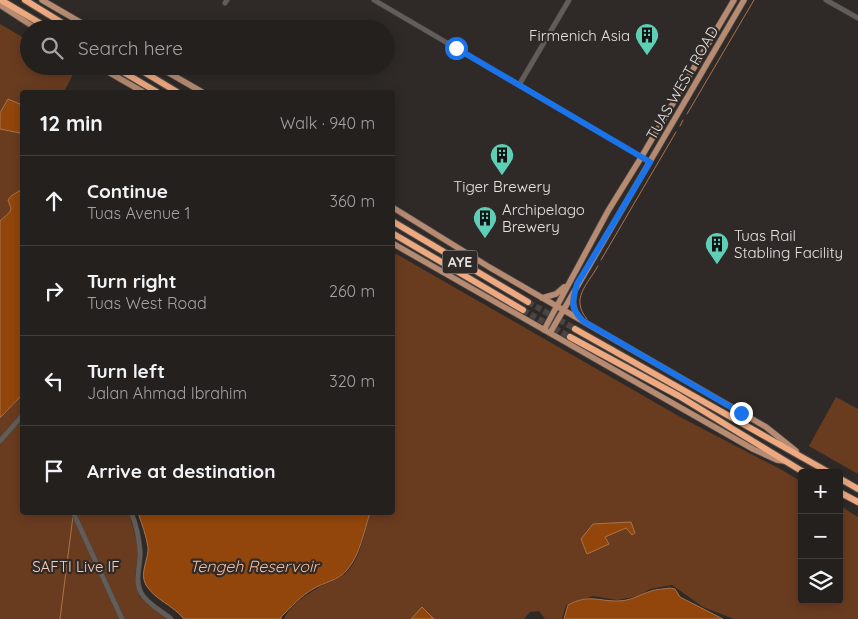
<!DOCTYPE html>
<meta charset="utf-8">
<style>
:root{--surface:#23201e;--page:#2f2d2b;--text:#f1f3f6;--muted:#a3a3a4;--line:#403e3c}
body{margin:0;font-family:Quicksand,sans-serif;background:var(--page);color:var(--text)}
.controls{position:absolute;right:15px;bottom:15px;display:grid;overflow:hidden;border-radius:5px;box-shadow:0 2px 12px #0003}
.controls button{width:45px;height:45px;display:grid;place-items:center;padding:0;border:0;border-bottom:1px solid var(--line);background:var(--surface);color:var(--text);font:25px sans-serif}
.stop{position:absolute;width:15px;height:15px;margin:-11px;border:4px solid #1a73e8;border-radius:50%;background:#fff}
.stop.end{background:#1a73e8;border-color:#fff;box-shadow:0 1px 5px #0008}
.list{margin:0;padding:0;list-style:none}
h2{display:flex;justify-content:space-between;align-items:center;height:65px;margin:0;padding:0 20px;font-size:21px}
h2 small{font-size:16px;font-weight:400;color:var(--muted)}
.list li{display:grid;grid-template-columns:32px 1fr auto;gap:15px;align-items:center;box-sizing:border-box;height:90px;padding:0 20px;border-top:1px solid var(--line)}
.list b{display:block;font-size:19px;white-space:nowrap}
.list p{margin:0;font-size:16px;white-space:nowrap;color:var(--muted)}
.list em{font-size:16px;font-style:normal;color:var(--muted)}
.icon{flex:none;width:28px;height:28px;fill:none;stroke:currentColor;stroke-width:2;stroke-linecap:round;stroke-linejoin:round}
.map{position:relative;flex:none;width:858px;height:619px;overflow:hidden}
.search{position:absolute;background:var(--surface);box-shadow:0 2px 12px #0003;left:20px;top:20px;width:375px;height:55px;display:flex;align-items:center;gap:12px;box-sizing:border-box;padding:0 18px;border-radius:28px;color:var(--muted);font-size:19px}
.panel{position:absolute;background:var(--surface);box-shadow:0 2px 12px #0003;left:20px;top:90px;width:375px;height:425px;border-radius:5px}
.map>svg:first-child{display:block}
.green{fill:#693c20}
.water{fill:#92460b;stroke:#ab744b}
.lines{fill:none;stroke-linecap:round;stroke-linejoin:round}
.stream{stroke:#ab744b;stroke-width:1}
.highway-tunnel{stroke:#4a4543;stroke-width:6;stroke-dasharray:6 3;stroke-linecap:butt}
.minor-casing{stroke:#4c4946;stroke-width:5.5}
.major-casing{stroke:#4c4946;stroke-width:7}
.highway-casing{stroke:#4c4946;stroke-width:8}
.minor{stroke:#635d5a;stroke-width:4.5}
.major{stroke:#b68b71;stroke-width:5.5}
.highway{stroke:#eea981;stroke-width:6}
.route{stroke:#1a73e8;stroke-width:6}
.labels{text-anchor:middle;dominant-baseline:central;stroke-width:4.5;stroke-linejoin:round;paint-order:stroke}
.shield{fill:#2f2a28;stroke:#aeaaa8;stroke-width:1}
.shield-label{font-size:14px;font-weight:bold;fill:#e4e1df}
.poi-label{font-size:15px;fill:#e4e1df;stroke:#2f2a28;text-anchor:start}
.street-label{font-size:15px;fill:#e4e1df;stroke:#2f2a28}
.park-label{font-size:15px;fill:#faceb6;stroke:#2f2a28}
.water-label{font-size:16px;font-style:italic;fill:#fbba95;stroke:#2f2a28}
</style>
<div class="map">
<svg width="858" height="619" viewBox="0 0 858 619">
<rect width="100%" height="100%" fill="#2f2a28"/>
<path class="green" d="M0,24L29,41V66H73L76,68L64,92H22V191L11,196L8,200L11,208L10,212L0,221Z
M393,252L682,418L782,470L802,482V600H839V505L858,517V619H734L703,607L672,585L650,589L639,596L617,600L593,596L566,605L562,619H545L539,611L530,612L524,619H284C289,606 309,593 321,586C331,581 340,579 348,571C361,556 365,531 370,513L392,512Z
M22,395V512L134,513L130,516L139,551L135,576L139,596L147,604L167,619H0V419Z
M836,397L858,409V474L809,446Z"/>
<path class="water" d="M8,99L22,105V130L20,133L0,129V113Z
M19,191H22V395L0,418V221L10,212L11,208L8,200L11,196Z
M138,513V512L370,513C364,531 360,555 347,570C338,581 324,582 313,589C301,596 291,607 281,617V619H184C173,605 155,600 146,585C139,573 149,559 148,547C146,535 142,524 138,513Z
M631,522L635,533L632,535L626,528L605,537L609,544L587,554L581,539L593,524Z
M670,588L675,589L680,597L723,619H564L568,605C589,594 597,601 617,601C631,601 639,595 651,591C657,589 664,589 670,588Z
M422,607L434,619H411Z"/>
<g class="lines">
<path class="stream" d="M687,114L754,0
M680,126L683,120
M601,260L676,132
M587,319C570,299 587,285 598,266
M60,619L73,516"/>
<path class="highway-tunnel" d="M528,302L575,329
M523,310L570,337"/>
<g class="minor-casing">
<path id="minor" d="M374,0L650,162
M826,0L858,18
M225,3L227,0
M519,85L569,0
M0,441L22,416
M73,512L122,619
M131,512C136,524 139,538 140,551C141,565 134,579 141,593C147,604 162,611 171,619"/>
</g>
<g class="major-casing">
<path id="major" d="M42,0L92,29
M0,5L37,29
M98,66L143,92
M157,66L202,92
M392,207L489,267L766,427L796,451
M392,243L753,449L777,460L784,461
M574,295C572,304 573,311 580,318
M542,298L556,294L564,287
M544,330L608,211L639,161L734,0
M550,333L744,0"/>
</g>
<g class="highway-casing">
<path id="highway" d="M1,0L50,29
M25,0L72,29
M113,66L157,92
M134,66L177,92
M392,221L528,302
M392,233L523,310
M575,329L830,473
M570,337L679,396L805,473
M839,478L858,489
M839,492L858,502"/>
</g>
<use href="#minor" class="minor"/>
<use href="#major" class="major"/>
<use href="#highway" class="highway"/>
</g>
<g class="lines">
<path class="route" d="M456,48L650,162L577,284C572,301 570,308 583,321L741,413"/>
</g>
<defs>
<g id="building-pin" transform="scale(1.25)"><path d="M0 17L-7.5 6A9.5 9.5 0 1 1 7.5 6Z" fill="#5eceb7" stroke="#2f2a28"/><path d="M-4-6H4V6H1V3H-1V6H-4ZM-2.5-4.3h1.7v1.8h-1.7ZM.8-4.3h1.7v1.8H.8ZM-2.5-1h1.7V.8h-1.7ZM.8-1h1.7V.8H.8Z" fill="#111"/></g>
</defs>
<g fill-rule="evenodd">
<use href="#building-pin" x="647" y="35"/>
<use href="#building-pin" x="502" y="155"/>
<use href="#building-pin" x="485" y="218"/>
<use href="#building-pin" x="717" y="244"/>
</g>
<g class="labels">
<rect class="shield" x="442.5" y="250.5" width="35" height="23" rx="4"/>
<g class="shield-label">
<text x="460" y="262">AYE</text>
</g>
<g class="poi-label">
<text x="630" y="35" text-anchor="end">Firmenich Asia</text>
<text x="502" y="186" text-anchor="middle">Tiger Brewery</text>
<text x="502" y="209">Archipelago<tspan x="502" dy="17">Brewery</tspan></text>
<text x="734" y="235">Tuas Rail<tspan x="734" dy="17">Stabling Facility</tspan></text>
</g>
<g class="street-label">
<text transform="translate(682 83) rotate(-60)">TUAS WEST ROAD</text>
</g>
<g class="park-label">
<text x="76" y="566">SAFTI Live IF</text>
</g>
<g class="water-label">
<text x="254" y="566">Tengeh Reservoir</text>
</g>
</g>
</svg>
<div class="controls">
<button>+</button>
<button>−</button>
<button><svg class="icon" aria-label="layers" viewBox="0 0 24 24"><path d="M12 4l9 5-9 5-9-5zM3 14l9 5 9-5"/></svg></button>
</div>
<div class="stop" style="left:456px;top:48px"></div>
<div class="stop end" style="left:741px;top:413px"></div>
<div class="search"><svg class="icon" aria-label="search" viewBox="0 0 24 24"><circle cx="10" cy="10" r="6"/><path d="M15 15l6 6"/></svg>Search here</div>
<section class="panel">
<h2>12 min<small>Walk · 940 m</small></h2>
<ul class="list">
<li><svg class="icon" aria-label="ahead" viewBox="0 0 24 24"><path d="M12 20V5M6 11l6-6 6 6"/></svg><div><b>Continue</b><p>Tuas Avenue 1</p></div><em>360 m</em></li>
<li><svg class="icon" aria-label="right" viewBox="0 0 24 24"><path d="M7 20v-9h11M14 6l5 5-5 5"/></svg><div><b>Turn right</b><p>Tuas West Road</p></div><em>260 m</em></li>
<li><svg class="icon" aria-label="left" viewBox="0 0 24 24"><path d="M17 20v-9H6M10 6l-5 5 5 5"/></svg><div><b>Turn left</b><p>Jalan Ahmad Ibrahim</p></div><em>320 m</em></li>
<li><svg class="icon" aria-label="arrive" viewBox="0 0 24 24"><path d="M6 21V4h12l-3 4 3 4H6"/></svg><div><b>Arrive at destination</b></div></li>
</ul>
</section>
</div>
